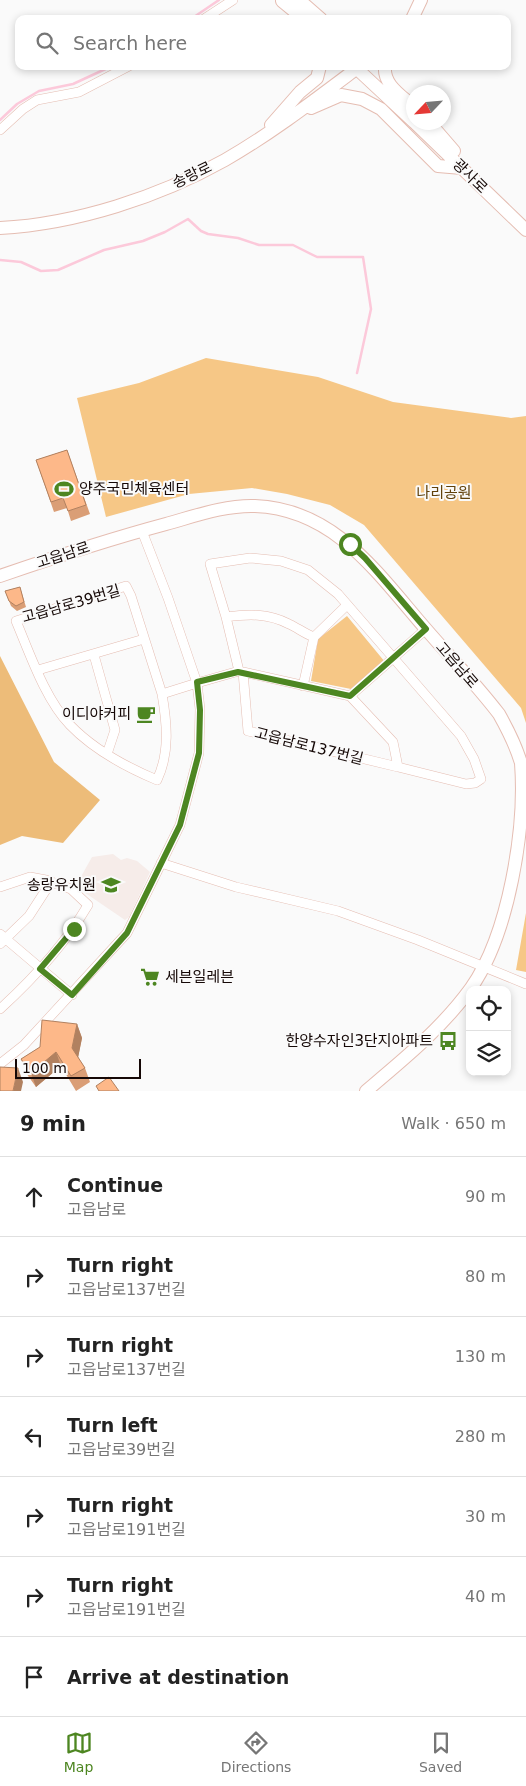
<!DOCTYPE html>
<meta charset="utf-8">
<style>
:root{--surface:#fff;--page:#f2f2f2;--text:#222;--muted:#767676;--line:#e0e0e0;--accent:#4d8621}
body{margin:0;font-family:"DejaVu Sans","Noto Sans KR",sans-serif;background:var(--page);color:var(--text)}
.controls{position:absolute;right:15px;bottom:15px;display:grid;overflow:hidden;border-radius:10px;box-shadow:0 2px 8px #0003}
.controls button{width:45px;height:45px;display:grid;place-items:center;padding:0;border:0;border-bottom:1px solid var(--line);background:var(--surface);color:var(--text);font:25px sans-serif}
.compass{position:absolute;left:406px;top:85px;width:45px;height:45px;border-radius:50%;background:var(--surface);box-shadow:0 2px 8px #0003;rotate:244deg}
.scale{position:absolute;left:15px;bottom:12px;width:126px;box-sizing:border-box;padding-left:5px;border:2px solid #150806;border-top:0;font-size:14px;line-height:18px;white-space:nowrap;color:#150806;-webkit-text-stroke:4px #fafafa;paint-order:stroke}
.stop{position:absolute;width:15px;height:15px;margin:-11px;border:4px solid #4d8621;border-radius:50%;background:#fff}
.stop.end{background:#4d8621;border-color:#fff;box-shadow:0 1px 5px #0008}
.list{margin:0;padding:0;list-style:none}
h2{display:flex;justify-content:space-between;align-items:center;height:65px;margin:0;padding:0 20px;font-size:21px}
h2 small{font-size:16px;font-weight:400;color:var(--muted)}
.list li{display:grid;grid-template-columns:32px 1fr auto;gap:15px;align-items:center;box-sizing:border-box;height:80px;padding:0 20px;border-top:1px solid var(--line)}
.list b{display:block;font-size:19px;white-space:nowrap}
.list p{margin:0;font-size:16px;white-space:nowrap;color:var(--muted)}
.list em{font-size:16px;font-style:normal;color:var(--muted)}
.icon{flex:none;width:28px;height:28px;fill:none;stroke:currentColor;stroke-width:2;stroke-linecap:round;stroke-linejoin:round}
.map{position:relative;flex:none;width:526px;height:1091px;overflow:hidden}
.search{position:absolute;background:var(--surface);box-shadow:0 2px 8px #0003;left:15px;right:15px;top:15px;height:55px;display:flex;align-items:center;gap:12px;box-sizing:border-box;padding:0 18px;border-radius:10px;color:var(--muted);font-size:19px}
.sheet{height:625px;background:var(--surface)}
nav{display:flex;justify-content:space-around;align-items:center;box-sizing:border-box;height:70px;border-top:1px solid var(--line);background:var(--surface);font-size:14px;color:var(--muted)}
nav a{display:grid;justify-items:center;gap:2px}
nav .on{color:var(--accent)}
.map>svg:first-child{display:block}
.built{fill:#f6ece9}
.green{fill:#f6c786}
.forest{fill:#edbc79}
.lines{fill:none;stroke-linecap:round;stroke-linejoin:round}
.stream{stroke:#fcc9da;stroke-width:2.5}
.street-casing{stroke:#e5bdb2;stroke-width:10}
.secondary-casing{stroke:#e5bdb2;stroke-width:14}
.street{stroke:#fff;stroke-width:9}
.secondary{stroke:#fff;stroke-width:12}
.wall{fill:#da9e76}
.shaded-wall{fill:#b18160}
.building{fill:#fdb889;stroke:#b18160}
.route{stroke:#4d8621;stroke-width:6}
.labels{text-anchor:middle;dominant-baseline:central;stroke-width:4;stroke-linejoin:round;paint-order:stroke}
.street-label{font-size:15px;fill:#150806;stroke:#fafafa}
.poi-label{font-size:15px;fill:#150806;stroke:#fafafa;text-anchor:end}
.park-label{font-size:15px;fill:#61410a;stroke:#fafafa}
</style>
<div class="map">
<svg width="526" height="1091" viewBox="0 0 526 1091">
<rect width="100%" height="100%" fill="#fafafa"/>
<path class="built" d="M113,854L121,860L127,858L137,861L150,872L129,917L125,920L78,888V882L92,857Z"/>
<path class="green" d="M206,358L318,377L393,402L511,418L526,416V723L521,708L364,525L330,505L287,494L252,488L189,494L106,517L77,398L139,383Z
M347,616L385,662L351,689L311,681L318,639Z
M526,913V972L516,970Z"/>
<path class="forest" d="M0,656L54,762L100,800L63,843L22,836L0,845Z"/>
<g class="lines">
<path class="stream" d="M191,19L219,0
M0,120L17,104L39,91L73,84L112,66
M0,260L21,262L41,271L58,270L104,250L143,241L165,232L188,219L201,231L208,234L238,238L259,245H293L317,257H363L371,309L357,373"/>
<g class="street-casing">
<path id="street" d="M204,19L233,0
M0,130L23,109L37,100L79,92L129,66
M226,617C248,614 268,613 289,624C298,628 305,634 314,637
M94,655L115,730L107,754
M38,670L144,639
M239,671L226,617L210,564L250,558L281,561L308,570L338,594L461,736L474,759L481,779L475,783L466,784L398,767
M303,686L314,637L347,605
M162,694L131,596L126,586L16,621C30,654 45,699 70,725C94,750 126,767 157,780C170,753 167,723 162,694L197,683L239,671L243,672L350,696L393,742L398,767L248,731L243,672
M350,696L426,629
M161,863L236,887L338,911L418,940L526,984
M0,887L30,877L46,880L71,889L88,905C65,944 33,979 0,1009
M0,934L72,995
M0,944L29,916L51,882
M0,1064L24,1045L127,933L180,825L199,753L200,709L197,683L168,598L142,531"/>
</g>
<g class="secondary-casing">
<path id="secondary" d="M284,0L305,5L321,19
M282,1L304,19
M412,19L421,0
M354,66L414,122
M385,66C383,85 401,95 414,107
M311,108L341,95L362,99L381,109L438,166L462,168
M414,122L526,230
M429,122L454,151
M271,125L300,92L317,78L320,66
M0,228C76,224 159,197 225,160C272,133 316,99 360,66
M0,576C55,557 110,539 166,524C195,516 225,505 255,506C335,509 378,574 425,628C450,657 476,684 499,714C508,730 516,746 521,763C526,828 509,934 471,988C442,1028 404,1059 366,1091"/>
</g>
<use href="#street" class="street"/>
<use href="#secondary" class="secondary"/>
</g>
<path class="wall" d="M67,450L90,514L71,521L67,508L54,512L36,460Z
M20,587L26,607L17,611L11,606L5,591Z
M77,1024L82,1038L78,1057L85,1068L90,1082L76,1091L61,1066L36,1087L26,1073L21,1059Z"/>
<path class="shaded-wall" d="M77,1024L82,1038L77,1063L72,1048Z
M56,1052L61,1066L36,1087L31,1073Z
M18,1068L23,1082L21,1091H13Z"/>
<path class="building" d="M67,450L86,505L68,511L63,498L51,502L36,460Z
M20,587L24,602L16,606L9,601L5,591Z
M42,1020L77,1024L72,1048L85,1068L71,1076L56,1052L31,1073L21,1059L40,1047Z
M0,1067L18,1068L13,1091H0Z
M109,1077L119,1091H99L96,1086Z"/>
<g class="lines">
<path class="route" d="M74,929L40,969L72,995L127,933L180,825L199,753L200,710L197,682L238,672L350,696L426,629L365,558L350,544"/>
</g>
<defs>
<g id="stadium-bare" transform="scale(1.5)"><path d="M0-5a6.5 5 0 1 0 0 10a6.5 5 0 1 0 0-10ZM-3.5-1.8h7v3.6h-7Z" fill="#4d8621" stroke="#fafafa" stroke-width="2.5" paint-order="stroke"/></g>
<g id="cafe-bare" transform="scale(1.5)"><path d="M-5.5-4.5H6V0H3Q3 3.5 0 3.5H-2.5Q-5.5 3.5-5.5 0ZM3-3.2v2h1.7v-2ZM-6 4.5H4V6H-6Z" fill="#4d8621" stroke="#fafafa" stroke-width="2.5" paint-order="stroke"/></g>
<g id="school-bare" transform="scale(1.5)"><path d="M0-5L7-2L0 1L-7-2ZM-4 1L0 2.5L4 1V4Q0 6-4 4Z" fill="#4d8621" stroke="#fafafa" stroke-width="2.5" paint-order="stroke"/></g>
<g id="supermarket-bare" transform="scale(1.5)"><path d="M-6-5.5h2.5l.6 2H6L4.5 2H-2.5L-4.4-4H-6ZM-1.5 3.2a1.3 1.3 0 1 0 .1 0ZM3 3.2a1.3 1.3 0 1 0 .1 0Z" fill="#4d8621" stroke="#fafafa" stroke-width="2.5" paint-order="stroke"/></g>
<g id="bus-bare" transform="scale(1.5)"><path d="M-5-6H5V4H4V6H2V4H-2V6H-4V4H-5ZM-3.5-4V0h7V-4ZM-3.5 1.2v1.5H-2V1.2ZM2 1.2v1.5H3.5V1.2Z" fill="#4d8621" stroke="#fafafa" stroke-width="2.5" paint-order="stroke"/></g>
</defs>
<g fill-rule="evenodd">
<use href="#stadium-bare" x="64" y="489"/>
<use href="#cafe-bare" x="146" y="714"/>
<use href="#school-bare" x="111" y="885"/>
<use href="#supermarket-bare" x="150" y="977"/>
<use href="#bus-bare" x="448" y="1041"/>
</g>
<g class="labels">
<g class="street-label">
<text transform="translate(192 175) rotate(-26)">송랑로</text>
<text transform="translate(470 176) rotate(44)">광사로</text>
<text transform="translate(63 555) rotate(-18)">고읍남로</text>
<text transform="translate(71 604) rotate(-16)">고읍남로39번길</text>
<text transform="translate(457 665) rotate(49)">고읍남로</text>
<text transform="translate(309 746) rotate(14)">고읍남로137번길</text>
</g>
<g class="poi-label">
<text x="79" y="489" text-anchor="start">양주국민체육센터</text>
<text x="131" y="714">이디야커피</text>
<text x="96" y="885">송랑유치원</text>
<text x="165" y="977" text-anchor="start">세븐일레븐</text>
<text x="433" y="1041">한양수자인3단지아파트</text>
</g>
<g class="park-label">
<text x="444" y="493">나리공원</text>
</g>
</g>
</svg>
<div class="controls">
<button><svg class="icon" aria-label="locate" viewBox="0 0 24 24"><circle cx="12" cy="12" r="6"/><path d="M12 2v4M12 18v4M2 12h4M18 12h4"/></svg></button>
<button><svg class="icon" aria-label="layers" viewBox="0 0 24 24"><path d="M12 4l9 5-9 5-9-5zM3 14l9 5 9-5"/></svg></button>
</div>
<svg class="compass" viewBox="-18 -18 36 36"><path d="M0-13l5 13h-10z" fill="#e53935"/><path d="M0 13l5-13h-10z" fill="#767676"/></svg>
<div class="scale">100 m</div>
<div class="stop" style="left:350px;top:544px"></div>
<div class="stop end" style="left:74px;top:929px"></div>
<div class="search"><svg class="icon" aria-label="search" viewBox="0 0 24 24"><circle cx="10" cy="10" r="6"/><path d="M15 15l6 6"/></svg>Search here</div>
</div>
<section class="sheet">
<h2>9 min<small>Walk · 650 m</small></h2>
<ul class="list">
<li><svg class="icon" aria-label="ahead" viewBox="0 0 24 24"><path d="M12 20V5M6 11l6-6 6 6"/></svg><div><b>Continue</b><p>고읍남로</p></div><em>90 m</em></li>
<li><svg class="icon" aria-label="right" viewBox="0 0 24 24"><path d="M7 20v-9h11M14 6l5 5-5 5"/></svg><div><b>Turn right</b><p>고읍남로137번길</p></div><em>80 m</em></li>
<li><svg class="icon" aria-label="right" viewBox="0 0 24 24"><path d="M7 20v-9h11M14 6l5 5-5 5"/></svg><div><b>Turn right</b><p>고읍남로137번길</p></div><em>130 m</em></li>
<li><svg class="icon" aria-label="left" viewBox="0 0 24 24"><path d="M17 20v-9H6M10 6l-5 5 5 5"/></svg><div><b>Turn left</b><p>고읍남로39번길</p></div><em>280 m</em></li>
<li><svg class="icon" aria-label="right" viewBox="0 0 24 24"><path d="M7 20v-9h11M14 6l5 5-5 5"/></svg><div><b>Turn right</b><p>고읍남로191번길</p></div><em>30 m</em></li>
<li><svg class="icon" aria-label="right" viewBox="0 0 24 24"><path d="M7 20v-9h11M14 6l5 5-5 5"/></svg><div><b>Turn right</b><p>고읍남로191번길</p></div><em>40 m</em></li>
<li><svg class="icon" aria-label="arrive" viewBox="0 0 24 24"><path d="M6 21V4h12l-3 4 3 4H6"/></svg><div><b>Arrive at destination</b></div></li>
</ul>
</section>
<nav>
<a class="on"><svg class="icon" aria-label="map" viewBox="0 0 24 24"><path d="M3 6l6-2 6 2 6-2v14l-6 2-6-2-6 2zM9 4v14M15 6v14"/></svg>Map</a>
<a><svg class="icon" aria-label="directions" viewBox="0 0 24 24"><path d="M12 3l9 9-9 9-9-9zM9 14v-3h6M13 9l2 2-2 2"/></svg>Directions</a>
<a><svg class="icon" aria-label="saved" viewBox="0 0 24 24"><path d="M7 4h10v16l-5-4-5 4z"/></svg>Saved</a>
</nav>
